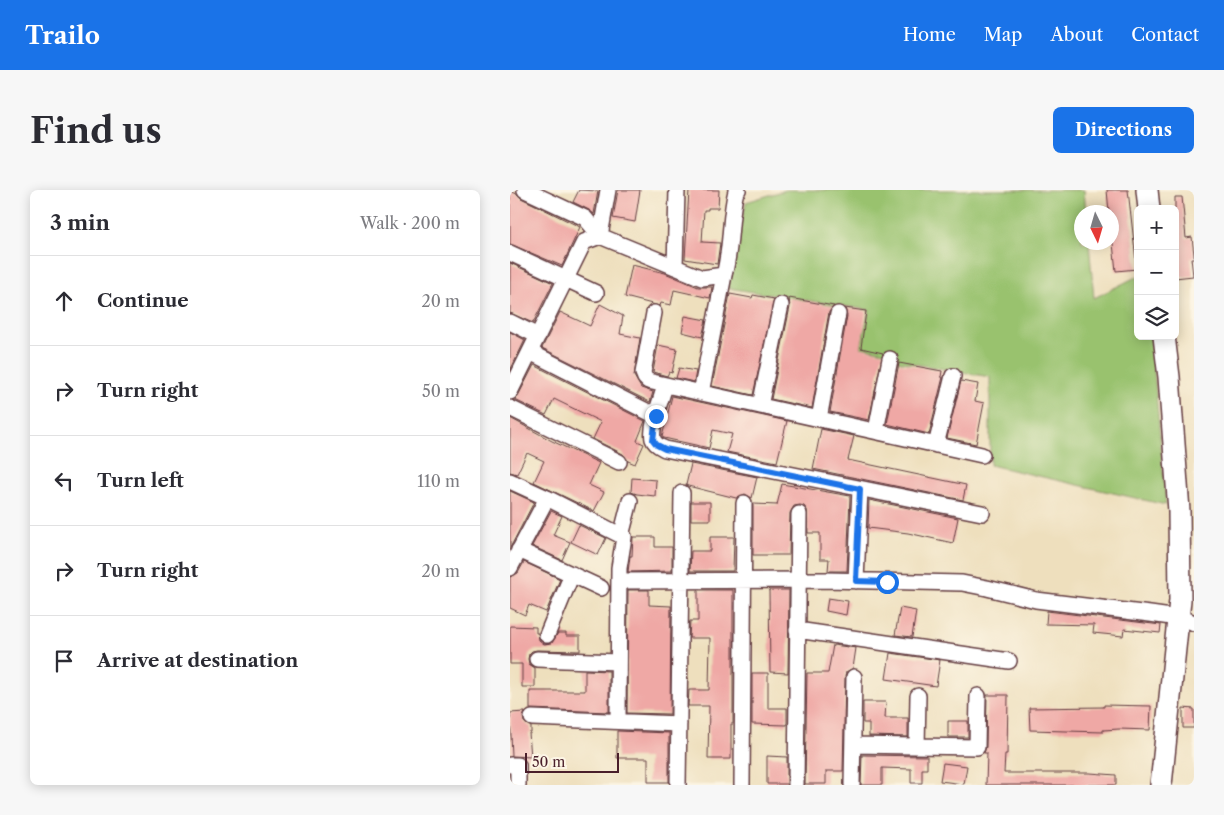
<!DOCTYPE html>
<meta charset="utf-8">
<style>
:root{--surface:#fff;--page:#f7f7f7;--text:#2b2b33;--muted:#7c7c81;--line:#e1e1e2;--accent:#1a73e8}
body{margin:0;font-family:"Libre Caslon Text",serif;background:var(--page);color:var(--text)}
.controls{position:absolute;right:15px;top:15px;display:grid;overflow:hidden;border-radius:8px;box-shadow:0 2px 12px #0003}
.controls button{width:45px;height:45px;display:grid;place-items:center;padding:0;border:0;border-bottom:1px solid var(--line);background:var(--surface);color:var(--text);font:25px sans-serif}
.compass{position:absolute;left:564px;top:15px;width:45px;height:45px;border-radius:50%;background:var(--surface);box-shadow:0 2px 12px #0003;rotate:175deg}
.scale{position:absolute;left:15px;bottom:12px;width:94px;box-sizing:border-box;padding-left:5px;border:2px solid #4a1f2b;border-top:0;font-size:14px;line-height:18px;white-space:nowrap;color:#4a1f2b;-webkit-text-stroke:4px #fcf5e5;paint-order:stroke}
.stop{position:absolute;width:15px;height:15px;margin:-11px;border:4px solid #1a73e8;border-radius:50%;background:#fff}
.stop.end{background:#1a73e8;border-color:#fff;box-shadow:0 1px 5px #0008}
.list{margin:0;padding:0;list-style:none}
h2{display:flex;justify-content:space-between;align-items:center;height:65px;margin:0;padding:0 20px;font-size:21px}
h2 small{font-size:16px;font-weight:400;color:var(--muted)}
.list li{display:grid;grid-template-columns:32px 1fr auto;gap:15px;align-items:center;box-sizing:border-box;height:90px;padding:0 20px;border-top:1px solid var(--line)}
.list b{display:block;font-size:19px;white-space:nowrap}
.list em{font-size:16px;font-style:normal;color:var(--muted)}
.icon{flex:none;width:28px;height:28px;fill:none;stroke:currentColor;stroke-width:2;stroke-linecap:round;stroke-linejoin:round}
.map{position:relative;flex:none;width:684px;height:595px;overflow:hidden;border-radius:8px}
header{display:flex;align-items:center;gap:30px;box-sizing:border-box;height:70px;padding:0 25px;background:var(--accent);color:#fff}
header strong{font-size:24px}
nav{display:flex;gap:28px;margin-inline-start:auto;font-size:18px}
.intro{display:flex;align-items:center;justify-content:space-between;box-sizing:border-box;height:120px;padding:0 30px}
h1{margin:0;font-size:35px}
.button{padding:12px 22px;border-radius:8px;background:var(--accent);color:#fff;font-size:18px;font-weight:700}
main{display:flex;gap:30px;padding:0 30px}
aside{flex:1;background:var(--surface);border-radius:8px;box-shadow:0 2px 12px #0003}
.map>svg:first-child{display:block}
.green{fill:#99c26e;stroke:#72704c}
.building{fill:#efa8a5}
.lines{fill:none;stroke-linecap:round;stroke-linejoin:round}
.street-casing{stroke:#633c41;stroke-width:18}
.secondary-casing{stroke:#633c41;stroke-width:24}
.street{stroke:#fff;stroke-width:15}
.secondary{stroke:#fff;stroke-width:21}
.route{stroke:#1a73e8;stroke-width:6}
</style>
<header>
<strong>Trailo</strong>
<nav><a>Home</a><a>Map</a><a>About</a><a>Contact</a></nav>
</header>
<div class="intro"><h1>Find us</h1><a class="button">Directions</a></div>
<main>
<aside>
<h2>3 min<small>Walk · 200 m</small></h2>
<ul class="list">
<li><svg class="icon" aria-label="ahead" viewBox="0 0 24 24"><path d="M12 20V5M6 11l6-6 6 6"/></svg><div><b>Continue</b></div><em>20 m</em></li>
<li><svg class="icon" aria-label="right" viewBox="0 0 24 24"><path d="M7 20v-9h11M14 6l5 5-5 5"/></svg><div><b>Turn right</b></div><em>50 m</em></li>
<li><svg class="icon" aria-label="left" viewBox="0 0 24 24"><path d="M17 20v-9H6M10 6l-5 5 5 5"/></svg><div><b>Turn left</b></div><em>110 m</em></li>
<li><svg class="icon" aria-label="right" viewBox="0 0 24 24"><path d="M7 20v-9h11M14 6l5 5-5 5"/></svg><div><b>Turn right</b></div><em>20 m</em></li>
<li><svg class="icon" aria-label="arrive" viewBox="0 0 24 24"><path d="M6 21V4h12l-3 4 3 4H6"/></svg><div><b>Arrive at destination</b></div></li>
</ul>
</aside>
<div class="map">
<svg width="684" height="595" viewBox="0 0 684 595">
<rect width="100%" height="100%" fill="#fcf5e5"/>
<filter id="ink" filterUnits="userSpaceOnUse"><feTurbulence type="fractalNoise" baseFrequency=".02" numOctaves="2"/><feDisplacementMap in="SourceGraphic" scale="10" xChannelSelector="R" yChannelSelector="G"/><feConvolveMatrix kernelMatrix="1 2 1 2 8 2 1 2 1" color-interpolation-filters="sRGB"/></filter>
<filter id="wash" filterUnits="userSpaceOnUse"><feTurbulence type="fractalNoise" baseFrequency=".0096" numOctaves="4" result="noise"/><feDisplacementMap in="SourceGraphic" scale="20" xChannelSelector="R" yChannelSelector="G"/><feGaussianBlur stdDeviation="1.12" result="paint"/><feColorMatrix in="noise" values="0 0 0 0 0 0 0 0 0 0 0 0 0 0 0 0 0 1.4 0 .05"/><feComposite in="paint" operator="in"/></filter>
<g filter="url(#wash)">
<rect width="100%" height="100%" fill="#eedfbd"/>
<path class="green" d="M276,0H574L576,22H572V52L579,53L584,108L628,86V146H641L656,315L480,275V187L387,171L388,165L351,157L359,120L218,98L236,12Z"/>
<g id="blocks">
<path class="building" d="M69,0L88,1L84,24L79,20L63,12Z
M108,0H130L125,32L103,28Z
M179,0H209L208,18H198V20H194L192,52L210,53L207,74L175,69Z
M597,0H618L627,79L606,81L602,44V22H599Z
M0,1L7,4L11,8L70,37L52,76L0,54Z
M665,7H672L676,48L682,47L684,65V68H681L683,86L665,88Z
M0,73L43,93L23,133L0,123Z
M122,75L155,83L188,97H202L200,108L164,100L161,115L151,113L150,116L115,107Z
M220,104L242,108L243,105L264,109L243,205L202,196Z
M279,108L324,116L319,122L302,218L261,209L280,117Z
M90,114L113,126L110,144L130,148L124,186L131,198L143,202L140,212L32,158L50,122L80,136Z
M335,118L356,121L351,158L373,163L359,230L320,222L337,126Z
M175,126L196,130L192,147L172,142Z
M0,142L15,150L0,181Z
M148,155L167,159L162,183L159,182L157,186L143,182Z
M389,173L432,181L431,187H433L419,244L377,234Z
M24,175L135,231L127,251L134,254L125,274L118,271L113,264L83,249L91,232L44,209L36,225L5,210L8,206Z
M169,178L186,181L184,192L166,188Z
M451,191L468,194L465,211L474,213L466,254L437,248Z
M162,206L277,231L267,272L217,262L222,244L203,240L199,258L154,248L152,247Z
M0,228L42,251L89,273L79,295L94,302L84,321L24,292L34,271L17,263L7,284L0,282Z
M311,239L344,246L338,270L456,295L453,310L303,279Z
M181,274L247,287L242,308L235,304L226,308L178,296L176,295Z
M122,288L146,290L145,306L127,304L121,302Z
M272,294L340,306L337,381H318L319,369H310V343H298L297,320L294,316L290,315L284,316L280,323L279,365H243V314L267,315Z
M0,301L24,312L0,358Z
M359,310L448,328L443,353L398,343L358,338Z
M181,312H200V330H181Z
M41,321L52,326L43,345L60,352L52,370L22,356Z
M69,335L96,348L88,365L61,352Z
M123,347H145V357H162V381L118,382L120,366H122Z
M200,347H224L223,381H180L181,361H200Z
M14,372L50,389L36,422L19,415L15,425L0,418V387L8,383Z
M118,400H139V415L161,416L160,524L117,523Z
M188,400H223V534H221V569H198L199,516H178L179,500H199L200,448H179L180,431H188Z
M259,400H279L278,483L260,482Z
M318,408L338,411L336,425L316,421Z
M390,418L406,421L402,447L385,445Z
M537,421L651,435L650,443L614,439L613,446L583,443L584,435L536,434Z
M0,436L26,437V443H28L29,450L34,454L42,453L48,443H56V446H70V461L27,460L22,461L19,464L18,469L19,474L25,478V497H12V474H0Z
M323,455L346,458L343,478L336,482L335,487L333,581H316V594H295L297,483H318Z
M380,463L430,470L426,496L376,489Z
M75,480L99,481V522L20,519V501H75Z
M242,483H258V518H277V535L242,534Z
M477,505H498L497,564H495L494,583H580L606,585V595H476L477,563H474L476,557Z
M353,512H376L375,528H398V547L359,546V533H353Z
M594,515L641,516L640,540L609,539L593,540V542L520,540L519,518L594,517Z
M673,518L684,519V538H673Z
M15,522L13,527L14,532L21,537V543H19L21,567L2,566L0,523Z
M438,531H458V547H438Z
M107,541L159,543V592H138V568H107Z
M352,565L417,566V579H412V593H401V579L372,578V595H351Z
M257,566L277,567V594H257Z
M433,573L457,576L454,594L430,591Z"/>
</g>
</g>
<g filter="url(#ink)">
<use href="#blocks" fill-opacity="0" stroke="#633c41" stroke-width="1"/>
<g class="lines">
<g class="street-casing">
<path id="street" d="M15,0L75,28L90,46
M90,46L98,0
M0,63L86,103
M165,77L167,0
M144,123L133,183L135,188L138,191L472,265
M0,132L28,146
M20,162L146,226
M155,195C152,208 140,236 143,249C145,255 151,257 155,259L472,323
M0,202L74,52L90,46L192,88L214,85C222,57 219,28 226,1L228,0
M191,203L214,85
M250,216L271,115
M0,218L109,272
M309,229L328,124
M366,241L380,169
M426,255L443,186
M0,291L37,308L0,378
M37,308L114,347L109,378L108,531
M111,346L120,311
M9,360L91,398
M109,391L316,390L452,393L477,398L526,410L640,424L675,429L684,433
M346,391L350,299
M287,440L499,471
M37,445L62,384
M27,469L108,472
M22,528L169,534
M343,555L467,557L468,506
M407,556L408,506
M0,575H8V595
M168,595L172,303
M232,595L234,313
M286,595L289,324
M342,595L344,487"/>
</g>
<g class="secondary-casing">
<path id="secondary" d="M637,0L639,19
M651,595L670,410L669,321L659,187L654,146"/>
</g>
<use href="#street" class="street"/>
<use href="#secondary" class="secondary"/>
</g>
</g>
<g class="lines" filter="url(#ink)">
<path class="route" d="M146,226L143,250L147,255L155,259L350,299L346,391L377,392"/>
</g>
</svg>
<div class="controls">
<button>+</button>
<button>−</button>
<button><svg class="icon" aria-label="layers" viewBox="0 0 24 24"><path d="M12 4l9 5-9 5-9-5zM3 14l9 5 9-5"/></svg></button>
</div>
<svg class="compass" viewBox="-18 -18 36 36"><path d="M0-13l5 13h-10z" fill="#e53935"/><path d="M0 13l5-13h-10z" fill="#7c7c81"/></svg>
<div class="scale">50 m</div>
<div class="stop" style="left:377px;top:392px"></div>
<div class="stop end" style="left:146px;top:226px"></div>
</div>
</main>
